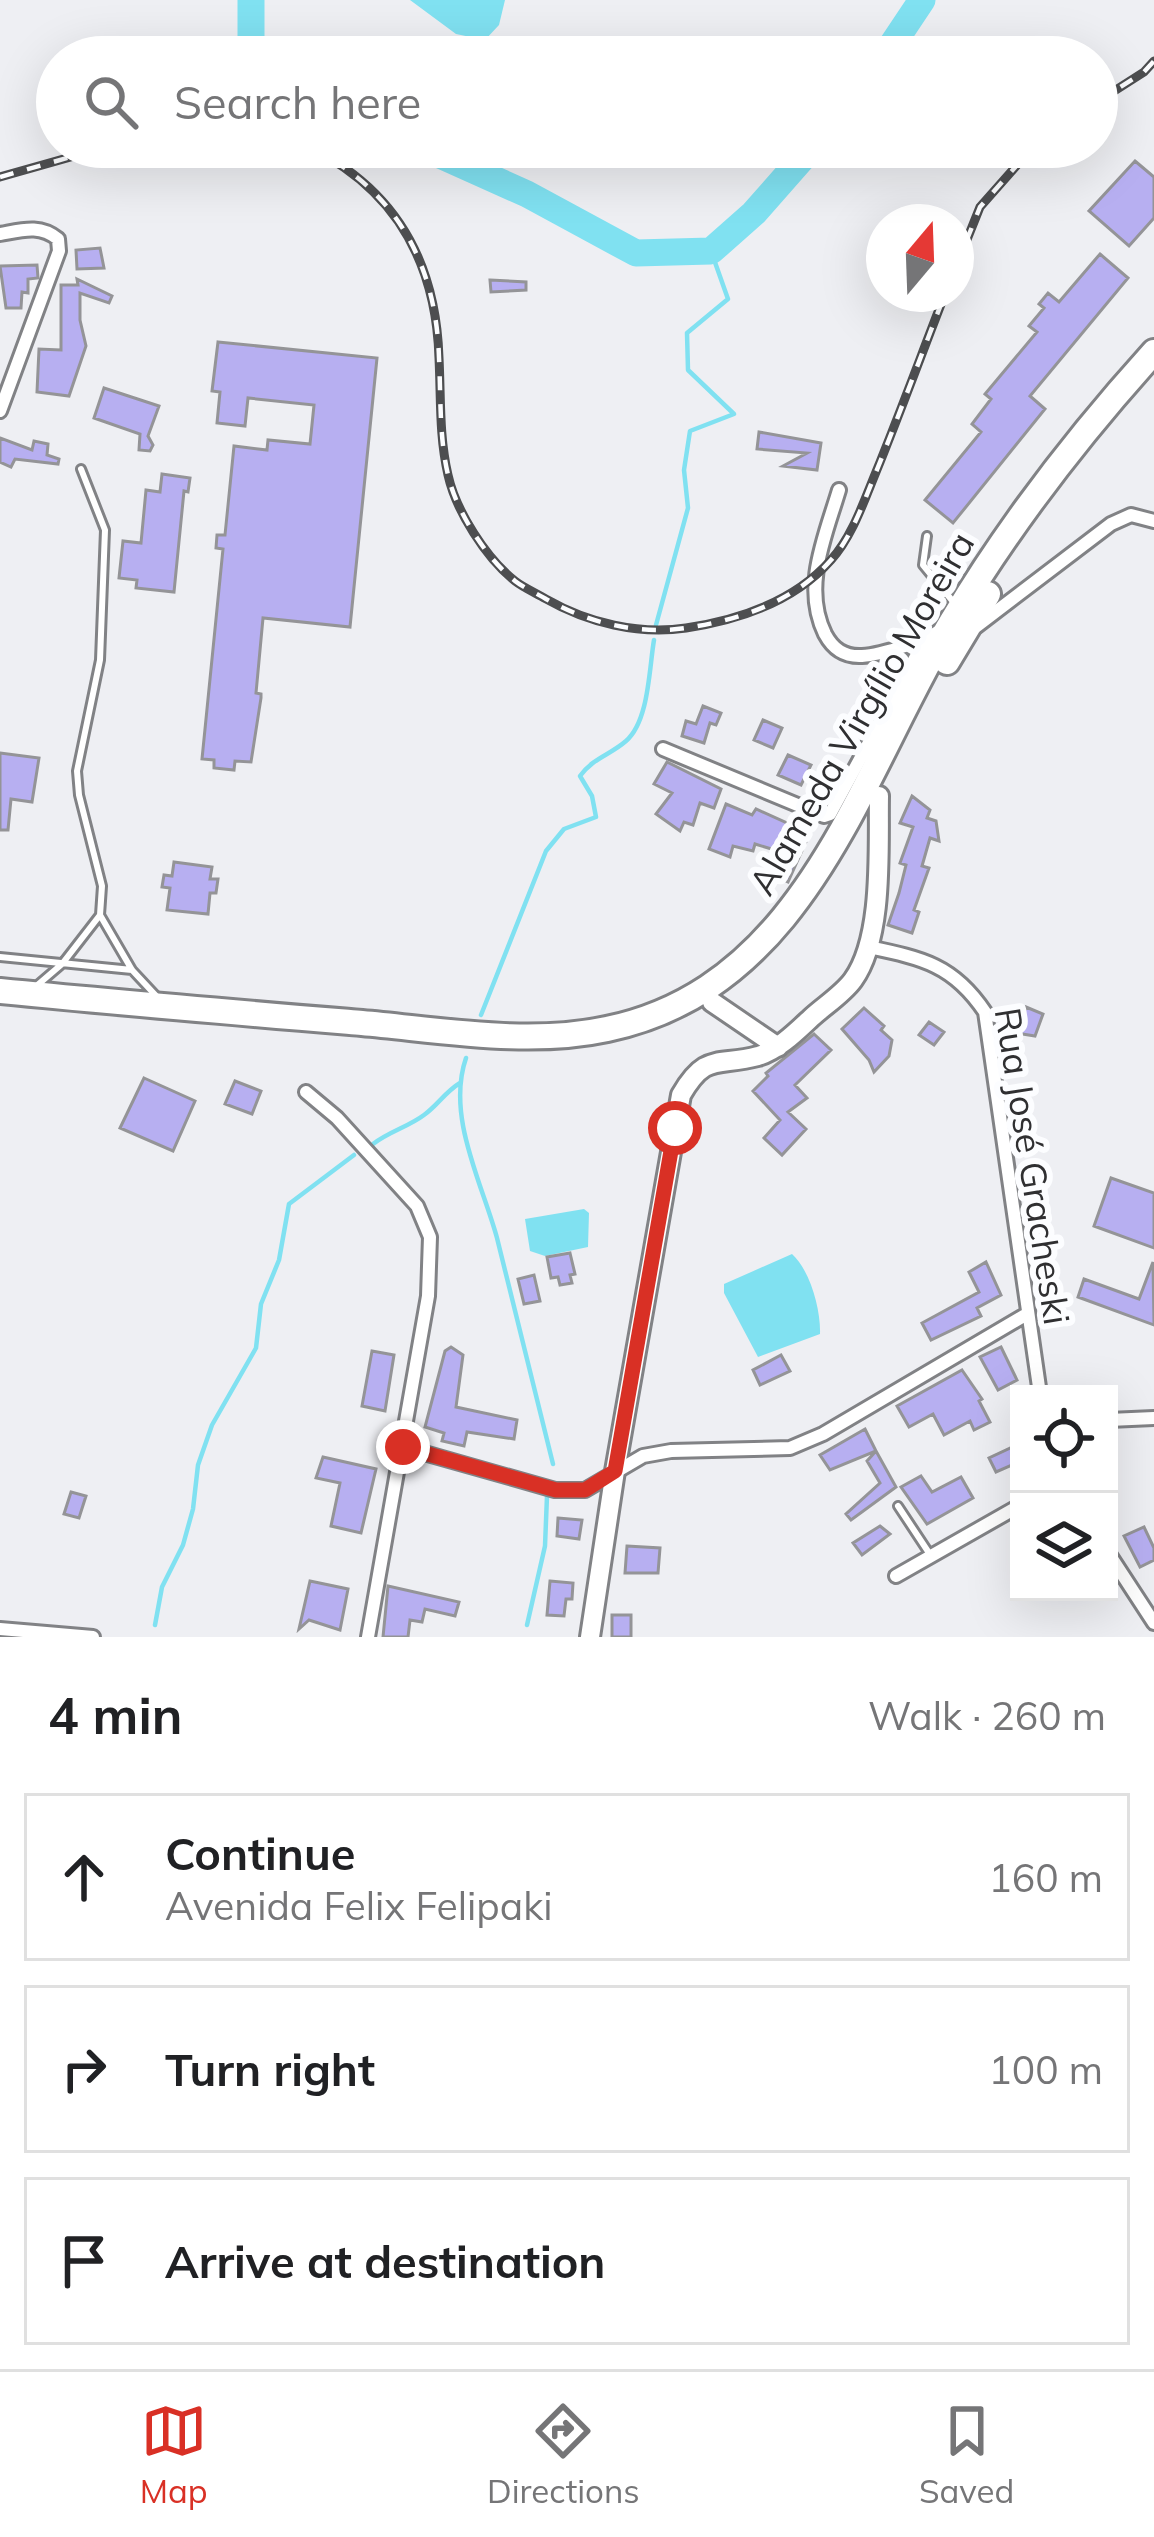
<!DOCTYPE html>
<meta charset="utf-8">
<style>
:root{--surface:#fff;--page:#f2f2f2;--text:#202124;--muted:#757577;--line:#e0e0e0;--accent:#d93025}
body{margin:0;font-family:Mulish,sans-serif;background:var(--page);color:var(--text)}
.controls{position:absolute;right:36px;bottom:36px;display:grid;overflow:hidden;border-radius:0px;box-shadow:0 12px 48px #0002}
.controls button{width:108px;height:108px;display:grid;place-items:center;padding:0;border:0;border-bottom:3px solid var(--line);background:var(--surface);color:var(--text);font:60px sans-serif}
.compass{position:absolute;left:866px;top:204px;width:108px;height:108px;border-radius:50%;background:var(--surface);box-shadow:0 12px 48px #0002;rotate:19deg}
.stop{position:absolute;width:36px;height:36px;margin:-27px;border:9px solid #d93025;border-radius:50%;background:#fff}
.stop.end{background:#d93025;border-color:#fff;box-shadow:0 3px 12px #0008}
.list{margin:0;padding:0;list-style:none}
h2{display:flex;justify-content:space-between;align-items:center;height:156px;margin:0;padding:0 48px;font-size:51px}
h2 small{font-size:39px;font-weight:400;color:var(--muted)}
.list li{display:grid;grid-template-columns:78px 1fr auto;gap:36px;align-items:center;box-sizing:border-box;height:168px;margin:0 24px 24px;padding:0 24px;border:3px solid var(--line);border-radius:0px}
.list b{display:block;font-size:45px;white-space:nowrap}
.list p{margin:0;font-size:39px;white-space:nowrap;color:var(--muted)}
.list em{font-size:39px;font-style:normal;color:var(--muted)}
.icon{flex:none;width:66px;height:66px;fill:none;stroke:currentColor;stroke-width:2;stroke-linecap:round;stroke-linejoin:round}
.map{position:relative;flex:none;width:1154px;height:1637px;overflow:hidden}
.search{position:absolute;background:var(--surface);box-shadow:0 12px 48px #0002;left:36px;right:36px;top:36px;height:132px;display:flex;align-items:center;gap:30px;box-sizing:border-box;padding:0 42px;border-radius:66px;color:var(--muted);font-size:45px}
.sheet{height:732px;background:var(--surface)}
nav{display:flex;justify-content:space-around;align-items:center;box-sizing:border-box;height:168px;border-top:3px solid var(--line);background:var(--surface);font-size:33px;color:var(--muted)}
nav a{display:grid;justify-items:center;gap:6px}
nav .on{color:var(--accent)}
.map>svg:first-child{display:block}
.water{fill:#80e1f1}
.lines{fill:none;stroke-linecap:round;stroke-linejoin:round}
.stream{stroke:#80e1f1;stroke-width:4.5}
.river{stroke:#80e1f1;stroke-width:27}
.building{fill:#b7aff1;stroke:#949497;stroke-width:3}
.lane-casing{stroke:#818285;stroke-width:12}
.street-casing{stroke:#818285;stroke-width:18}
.secondary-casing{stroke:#818285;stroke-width:24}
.highway-casing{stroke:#818285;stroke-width:30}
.lane{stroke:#fff;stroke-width:6}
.street{stroke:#fff;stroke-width:12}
.secondary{stroke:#fff;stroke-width:18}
.highway{stroke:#fff;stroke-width:24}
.rail-casing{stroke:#4d4e50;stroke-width:9}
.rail{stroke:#fcfdff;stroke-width:4.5;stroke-dasharray:14;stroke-linecap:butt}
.route{stroke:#d93025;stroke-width:15}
.labels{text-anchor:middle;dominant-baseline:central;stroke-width:12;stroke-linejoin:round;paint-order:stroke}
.street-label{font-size:36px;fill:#2f2f31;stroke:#fcfdff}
</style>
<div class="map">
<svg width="1154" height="1637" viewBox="0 0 1154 1637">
<rect width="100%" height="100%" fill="#eeeff3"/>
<path class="water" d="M410,0H505L499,25L485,40L456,34Z
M584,1209L589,1213L588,1247L545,1256L530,1251L525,1219Z
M792,1254C810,1270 821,1310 820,1334L758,1357L724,1293V1284Z"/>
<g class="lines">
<path class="stream" d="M656,625L688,508L684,470L690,431L734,414L688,370L687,333L728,299L711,251
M481,1015L546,851L564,829L596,817L592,796L580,776C593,758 610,755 626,741C649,721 649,669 654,640
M466,1058C446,1116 482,1183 497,1238C516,1313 534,1389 553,1464
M373,1144C390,1131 408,1127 424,1115C438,1105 445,1092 460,1083
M155,1625L162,1587L183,1545L193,1509L198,1465L212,1425L256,1348L261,1304L279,1260L289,1204L354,1155
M527,1625L545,1546L547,1496"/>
<path class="river" d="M251,0V51L256,57
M884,57L922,0
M422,147L527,194L636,253L711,251L754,213L812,147"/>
</g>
<path class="building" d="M1135,161L1154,177V218L1129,246L1089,211Z
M100,248L104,268L77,269L76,250Z
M1100,254L1128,278L1030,396L1045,409L953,523L925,500L981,432L972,424L991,399L985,394L1037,332L1029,326L1044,308L1039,304L1048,293L1059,302Z
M37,265L38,278L28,279V293L22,292L21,308H6L0,266Z
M77,279L112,296L109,303L80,293V320L86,346L69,396L37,392L39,349L61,350V285H78Z
M490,280L526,282V290L491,292Z
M218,342L377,358L350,627L263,618L256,693L261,694V698L251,762L235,761L234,770L214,768V760L202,759L223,549L216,548L217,535H225L234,446L267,450L268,440L310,444L314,405L248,398L245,426L217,423L220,392L212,391Z
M104,388L159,406L148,436L153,445L150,451L139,450L140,434L94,418Z
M759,432L821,443L817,470L783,466L807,453L757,449Z
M0,438L32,450L34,441L48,444L47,455L59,459L58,464L15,459L11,467L0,462Z
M162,474L190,478L188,492L184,491L174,592L136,588L137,580L119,578L123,541L141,543L146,490L160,492Z
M703,706L721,713L716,725L710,723L704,743L682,736L686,721L696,724Z
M763,720L782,728L773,748L754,740Z
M0,753L39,758L32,802L11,799L8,830H0Z
M788,755L811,765L801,785L778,775Z
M667,762L721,789L714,808L700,803L693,825L684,822L680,831L656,814L672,793L654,784Z
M912,796L930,810L927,818L936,821L939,841L930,838L922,866L929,868L914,910L919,912L912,933L888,925L899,893L906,865L900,863L913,827L900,823Z
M726,804L752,815L756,809L794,826L798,820L813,826L788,882L767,872L778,851L755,844L753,851L733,846L730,857L709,849Z
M174,862L212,867L210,879H218L216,893H210L208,914L167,910L170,888L162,887L164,875L172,876Z
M1026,1007L1043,1014L1035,1036L1016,1033Z
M864,1008L884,1026L881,1030L892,1040L889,1056L874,1072L869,1060L842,1029Z
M929,1022L944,1032L934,1045L919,1035Z
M814,1034L831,1050L795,1085L807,1098L788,1112L806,1129L782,1155L764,1138L780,1120L753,1091L768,1076L766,1073Z
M144,1078L195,1101L173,1151L120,1128Z
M235,1081L261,1091L252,1114L225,1104Z
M1111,1178L1154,1193V1248L1094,1226Z
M570,1253L575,1274L570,1275L572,1283L560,1285L558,1277L551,1278L547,1257Z
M986,1262L1001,1295L977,1308L981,1316L931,1340L922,1323L979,1292L969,1272Z
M1153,1262L1154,1325L1078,1297L1084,1279L1139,1299Z
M534,1275L540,1301L524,1304L518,1279Z
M451,1347L463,1355L456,1407L517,1420L514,1439L467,1432L464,1446L442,1441L444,1433L425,1427L445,1351Z
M1001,1347L1017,1380L998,1390L980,1357Z
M372,1351L394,1355L385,1411L362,1406Z
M781,1355L790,1371L760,1385L753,1370Z
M962,1370L982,1399L979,1401L990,1422L974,1430L970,1421L944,1435L933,1414L909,1427L897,1406Z
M865,1429L876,1451L830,1470L820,1455Z
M1019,1444V1462L996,1472L989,1458Z
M876,1451L896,1487L851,1520L846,1514L880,1483L867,1461Z
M323,1457L376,1469L361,1533L331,1526L340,1483L316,1478Z
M921,1476L932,1492L961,1477L973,1498L927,1524L901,1487Z
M71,1492L86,1496L79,1518L64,1514Z
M558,1518L582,1520L579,1539L557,1536Z
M880,1526L890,1534L862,1555L853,1543Z
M1144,1527L1154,1548V1560L1140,1567L1124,1536Z
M627,1546L660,1548L658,1573H625Z
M310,1581L348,1589L340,1630L309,1620L299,1629Z
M550,1581L573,1583L572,1599H566L564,1616L547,1615Z
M388,1586L459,1602L455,1616L425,1609L422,1622L410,1620L408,1637H383Z
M612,1615H631V1637H612Z"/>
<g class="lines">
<g class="lane-casing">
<path id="lane" d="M81,469L105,530L100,660L77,771L79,795L102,886L100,915L132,970L159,999
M927,536L923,565L955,604
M0,957L132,970
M34,988L62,964L100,915
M898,1506L931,1556"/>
</g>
<g class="street-casing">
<path id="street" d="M0,234C22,230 40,224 58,239L59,251L0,411
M839,490C825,537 802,587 825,634C833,649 844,657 862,656C882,655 906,645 925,640
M977,626L1111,524L1131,515L1154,521
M663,749L824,816L830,814L925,640L939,631
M868,947C921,958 953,964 985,1012L1040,1394
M306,1092L337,1118L417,1206L430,1237L428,1296L368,1637
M1109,1420L1154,1418
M403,1447L555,1490H585L643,1456L671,1451L790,1448L823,1434L1027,1314
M1109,1554L1154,1623
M896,1576L1019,1506
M0,1629L93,1637"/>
</g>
<g class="secondary-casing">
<path id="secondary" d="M712,1002L778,1047
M590,1637L615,1471L681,1095C706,1052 717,1067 758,1056C778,1050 796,1032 811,1018C824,1006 843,994 853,980C884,937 878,848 879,796"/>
</g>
<g class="highway-casing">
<path id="highway" d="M947,662L988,594
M0,991C121,1003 242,1013 362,1023C441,1030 529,1046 607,1029C808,987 860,773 952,621C1010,524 1078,436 1154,352"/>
</g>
<use href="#lane" class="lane"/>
<use href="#street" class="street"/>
<use href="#secondary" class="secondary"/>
<use href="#highway" class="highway"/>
<g class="rail-casing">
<path id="rail" d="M1097,102L1144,72L1154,61
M309,147C395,189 436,262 439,358C441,398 439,436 448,475C456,511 486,558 515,581C524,588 536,593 546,599C588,623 639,635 686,628C739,620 794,602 831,560C852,537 864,501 876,472C900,413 922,353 945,294
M0,177L106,147
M956,267L980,207L1033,147"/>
</g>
<use href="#rail" class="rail"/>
</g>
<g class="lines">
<path class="route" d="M403,1447L556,1490H585L615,1471L675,1128"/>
</g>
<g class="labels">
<g class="street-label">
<text transform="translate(861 713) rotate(-60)">Alameda Virgílio Moreira</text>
<text transform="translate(1033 1166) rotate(81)">Rua José Gracheski</text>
</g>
</g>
</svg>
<div class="controls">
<button><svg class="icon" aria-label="locate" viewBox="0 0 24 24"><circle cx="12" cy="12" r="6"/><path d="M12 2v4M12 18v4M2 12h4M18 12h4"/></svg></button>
<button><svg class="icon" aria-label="layers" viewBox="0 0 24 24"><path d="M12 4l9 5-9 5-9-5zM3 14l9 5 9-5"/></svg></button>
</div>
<svg class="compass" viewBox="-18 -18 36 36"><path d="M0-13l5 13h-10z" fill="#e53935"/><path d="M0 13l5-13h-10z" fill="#757577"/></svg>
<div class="stop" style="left:675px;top:1128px"></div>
<div class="stop end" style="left:403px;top:1447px"></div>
<div class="search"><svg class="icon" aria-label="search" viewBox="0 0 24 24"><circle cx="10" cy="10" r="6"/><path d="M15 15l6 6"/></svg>Search here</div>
</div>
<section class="sheet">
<h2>4 min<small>Walk · 260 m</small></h2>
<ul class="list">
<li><svg class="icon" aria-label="ahead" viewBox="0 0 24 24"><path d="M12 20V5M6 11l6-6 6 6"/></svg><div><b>Continue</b><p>Avenida Felix Felipaki</p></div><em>160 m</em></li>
<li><svg class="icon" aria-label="right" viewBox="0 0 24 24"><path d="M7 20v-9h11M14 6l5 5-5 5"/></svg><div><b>Turn right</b></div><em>100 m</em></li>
<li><svg class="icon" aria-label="arrive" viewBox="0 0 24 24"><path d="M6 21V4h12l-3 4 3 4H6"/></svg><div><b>Arrive at destination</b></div></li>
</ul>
</section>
<nav>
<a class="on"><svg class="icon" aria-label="map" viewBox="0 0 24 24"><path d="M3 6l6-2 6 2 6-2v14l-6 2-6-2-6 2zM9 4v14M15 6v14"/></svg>Map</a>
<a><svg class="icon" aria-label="directions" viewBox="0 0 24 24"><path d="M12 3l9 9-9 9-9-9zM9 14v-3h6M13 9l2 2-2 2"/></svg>Directions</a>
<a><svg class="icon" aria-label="saved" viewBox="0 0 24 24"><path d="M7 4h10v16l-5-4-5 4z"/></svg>Saved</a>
</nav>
